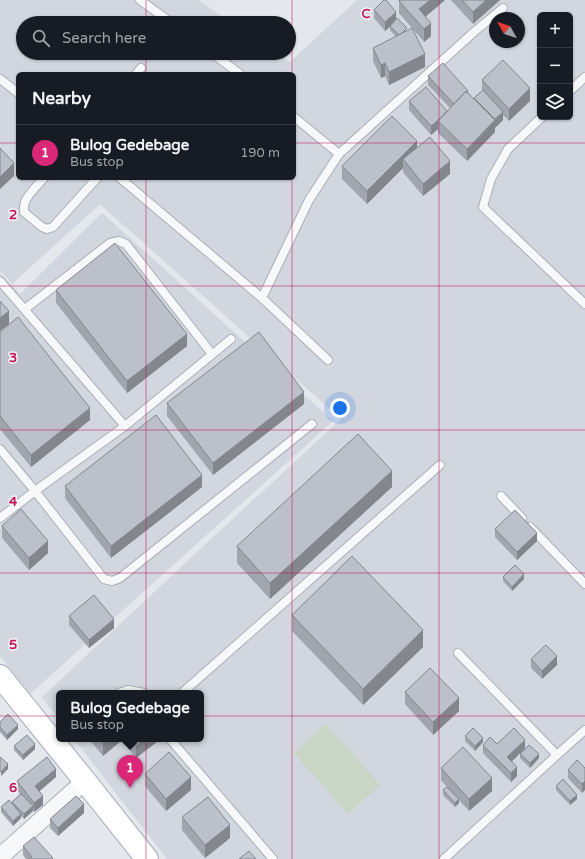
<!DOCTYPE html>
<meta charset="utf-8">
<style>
:root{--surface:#171b24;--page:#20242c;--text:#f1f3f6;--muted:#9ea1a6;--line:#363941;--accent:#db2777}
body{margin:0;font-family:"Varela Round",sans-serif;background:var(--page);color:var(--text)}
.controls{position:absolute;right:12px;top:12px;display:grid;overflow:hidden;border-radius:6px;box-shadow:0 1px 3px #0004}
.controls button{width:36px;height:36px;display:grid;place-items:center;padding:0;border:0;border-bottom:1px solid var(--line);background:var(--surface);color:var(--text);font:20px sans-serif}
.compass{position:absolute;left:489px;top:12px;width:36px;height:36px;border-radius:50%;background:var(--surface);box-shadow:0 1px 3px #0004;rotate:310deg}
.you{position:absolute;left:340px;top:408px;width:14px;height:14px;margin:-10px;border:3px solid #fff;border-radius:50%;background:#1a73e8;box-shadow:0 0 0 6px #1a73e833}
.badge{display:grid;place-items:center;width:26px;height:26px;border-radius:50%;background:var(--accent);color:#fff;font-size:13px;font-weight:700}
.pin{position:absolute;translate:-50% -33px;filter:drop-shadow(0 1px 2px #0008)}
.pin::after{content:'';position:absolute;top:21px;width:14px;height:12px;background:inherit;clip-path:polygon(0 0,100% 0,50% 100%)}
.popup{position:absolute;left:56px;top:690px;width:148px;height:52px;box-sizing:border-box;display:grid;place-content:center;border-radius:6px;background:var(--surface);filter:drop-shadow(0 1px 3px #0005);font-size:13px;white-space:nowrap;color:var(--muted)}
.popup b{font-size:15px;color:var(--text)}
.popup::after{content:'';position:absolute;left:50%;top:100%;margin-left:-8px;border:8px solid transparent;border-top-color:var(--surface)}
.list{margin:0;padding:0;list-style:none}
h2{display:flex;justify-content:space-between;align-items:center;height:52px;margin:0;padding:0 16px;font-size:17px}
h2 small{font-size:13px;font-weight:400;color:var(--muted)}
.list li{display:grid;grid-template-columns:26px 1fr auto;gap:12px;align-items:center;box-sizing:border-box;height:56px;padding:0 16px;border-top:1px solid var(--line)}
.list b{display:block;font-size:15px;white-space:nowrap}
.list p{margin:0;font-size:13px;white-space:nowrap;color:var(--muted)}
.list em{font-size:13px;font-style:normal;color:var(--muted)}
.icon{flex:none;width:22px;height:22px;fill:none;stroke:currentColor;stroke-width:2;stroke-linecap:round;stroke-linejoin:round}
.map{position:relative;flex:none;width:585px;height:859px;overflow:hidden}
.search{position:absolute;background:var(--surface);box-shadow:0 1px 3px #0004;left:16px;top:16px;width:280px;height:44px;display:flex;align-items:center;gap:10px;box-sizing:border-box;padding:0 14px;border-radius:22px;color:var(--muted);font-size:15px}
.panel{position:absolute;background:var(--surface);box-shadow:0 1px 3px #0004;left:16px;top:72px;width:280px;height:108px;border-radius:6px}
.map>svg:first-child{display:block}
.built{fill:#d2d6de;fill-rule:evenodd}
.green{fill:#c9d6c5}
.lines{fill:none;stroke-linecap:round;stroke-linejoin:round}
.lane-casing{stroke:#a9aeb7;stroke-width:10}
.street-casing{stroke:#a9aeb7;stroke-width:19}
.primary-casing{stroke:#a3abb8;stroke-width:24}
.lane{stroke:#f7f8fa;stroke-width:8}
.street{stroke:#f7f8fa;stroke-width:17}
.primary{stroke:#fff;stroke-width:22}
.wall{fill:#a1a5ae}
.shaded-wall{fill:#83868d}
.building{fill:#bbc0ca;stroke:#83868d}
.grid{fill:none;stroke:#c2185b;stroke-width:1;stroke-opacity:0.55}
.grid-label{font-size:13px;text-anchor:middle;font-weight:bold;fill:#c2185b;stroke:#f4f6f9;stroke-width:3;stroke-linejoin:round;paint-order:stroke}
</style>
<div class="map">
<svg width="585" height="859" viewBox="0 0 585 859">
<rect width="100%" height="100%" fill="#e4e7ec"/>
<path class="built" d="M0,0H198L232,23H23V53H277L290,62L357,0H585V859H167L74,739H201V693H59V719L42,697L196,553L341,419L100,204L12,284L0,270ZM540,15H570V117H540ZM495,18H519V42H495ZM18,74H294V178H18Z
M102,213L333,421L30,694L0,656V273L20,294Z"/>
<path class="green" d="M326,724L380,785L348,814L294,753Z"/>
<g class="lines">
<g class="lane-casing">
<path id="lane" d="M140,0L172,23
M212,53L240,74
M136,74L141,68
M0,79L18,93
M570,91L585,77
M294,117L339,154L474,32L503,8
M542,117L508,149L491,179L483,207L585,304
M44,178C39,184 28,194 25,202C24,205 24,208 24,212L42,227L47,229L53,227L97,178
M120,178L262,298L328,360
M0,281L125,426
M262,298L309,200L339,154
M25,309L110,243L119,241L126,244L212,354
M0,449L35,491L104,579L112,581L120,578L312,424
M501,496L522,518
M0,518L35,491L125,426L231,339
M530,527L585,584
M458,653L557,755
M119,693L128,690L144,693
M182,693L440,465
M170,739L273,859
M444,859L557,755L585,730"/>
</g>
<g class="street-casing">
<path id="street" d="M0,857L85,781"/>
</g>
<g class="primary-casing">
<path id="primary" d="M0,676L85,781L147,859"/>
</g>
<use href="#lane" class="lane"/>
<use href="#street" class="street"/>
<use href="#primary" class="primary"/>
</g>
<path class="wall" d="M400,0H445L425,17L431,36L424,42L399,13V1Z
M451,0H500L473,24Z
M374,10L396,19L407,31L425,67L389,85L385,76L381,78L373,61V48L396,37L390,30V27L385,31L374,18Z
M428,76L468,94L474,99V98L482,91V80L530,101L509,121L503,115V120L495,128V132L467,161L438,133V129L431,135L409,110V101L447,111L450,108L428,85Z
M417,147L450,174L423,196L403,172V168L367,204L342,179V166Z
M56,290L187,346L127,393L56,303Z
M0,332L90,420L31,467L0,429Z
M167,403L304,404L213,475L167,416Z
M65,486L202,487L111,558L65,498Z
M392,487L270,599L237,563V546Z
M2,526L48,553L29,570L2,538Z
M495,529L537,541L517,560L495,537Z
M503,577L524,579L512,591L503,581Z
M292,615L423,647L363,705L292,631Z
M69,616L114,628L89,648L69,625Z
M531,659L557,665L542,679L531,668Z
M405,692L459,711L433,735L405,704Z
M0,722L18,729L7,740L0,732Z
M465,736L483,742L475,751L465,741Z
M89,739H158V741L136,758L122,740L103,756Z
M497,744L525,748L512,762L517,776L511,782L483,753V745Z
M14,746L35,749L23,760L14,750Z
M520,754L539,758L530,768L520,758Z
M441,768L492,791L469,811L459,800V803L455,807L443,795V790L447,787L441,780Z
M585,768L582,793L568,778V770Z
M145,774L191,790L166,811L145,786Z
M56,777L39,791L43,805L34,812L33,810V811L24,819L21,816V818L13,826L1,812V807L12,803V802L20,794L17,790V781Z
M556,786L577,799L570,805L556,790Z
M84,813L58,836L50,828V819Z
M182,817L230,838L205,858L182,830Z
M23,846L53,859H26L23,855Z"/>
<path class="shaded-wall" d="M430,0H445L419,22V9Z
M486,0H500L473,24V12Z
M396,12V21L385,31V22Z
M431,23V36L424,42V29Z
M425,54V67L389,85V72Z
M385,63V76L381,78V65Z
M530,88V101L509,121V109Z
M447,112L438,121V129L431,135V126Z
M503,112V120L495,128V132L467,161V149Z
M417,141V154L403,159V168L367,204V191Z
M450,161V174L423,196V184Z
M14,163V176L0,189V177Z
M9,311V324L0,331V318Z
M187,334V346L127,393V381Z
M304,392V404L213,475V463Z
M90,408V420L31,467V455Z
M392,471V487L270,599V583Z
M202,475V487L111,558V546Z
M537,533V541L517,560V552Z
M48,541V553L29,570V558Z
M524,574V579L512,591V587Z
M114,619V628L89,648V640Z
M423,630V647L363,705V689Z
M557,656V665L542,679V671Z
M459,698V711L433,735V722Z
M18,725V729L7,740V735Z
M483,738V742L475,751V746Z
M108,739H122V740L103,756V743Z
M144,739H158V741L136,758V746Z
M525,740V748L507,766V757Z
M35,744V749L23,760V755Z
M539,754V758L530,768V763Z
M8,764V769L1,776V772Z
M517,767V776L511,782V773Z
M56,769V777L35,795V786Z
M191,777V790L166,811V799Z
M492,778V791L469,811V799Z
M585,781V790L582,793V784Z
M577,795V799L570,805V801Z
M43,796V805L34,812V803Z
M459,799V803L455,807V803Z
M84,804V813L58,836V828Z
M33,806V811L24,819V814Z
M21,814V818L13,826V821Z
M230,825V838L205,858V845Z"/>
<path class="building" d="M384,0H386L396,12L385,22L374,10Z
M400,0H430L419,9L431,23L424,29L399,1Z
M462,0H486L473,12Z
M397,18L407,28L402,33L399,35L390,26Z
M412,28L425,54L389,72L385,63L381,65L373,48Z
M503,60L530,88L509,109L482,80Z
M443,63L468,91L467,93L466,91L454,104L428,76Z
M426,87L447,111L441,118L431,126L409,101Z
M483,90L503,112L495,119L474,98Z
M466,91L495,120L467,149L438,121Z
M392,116L417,141L367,191L342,166Z
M430,137L450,161L423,184L403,159Z
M0,148L14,163L0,177Z
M115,243L187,334L127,381L56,290Z
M0,301L9,311L0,318Z
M18,317L90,408L31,455L0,416V332Z
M259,332L304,392L213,463L167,403Z
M156,415L202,475L111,546L65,486Z
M358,434L392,471L270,583L237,546Z
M21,509L48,541L29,558L2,526Z
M515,510L537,533L517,552L495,529Z
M352,556L423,630L363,689L292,615Z
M515,565L524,574L512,587L503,577Z
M94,595L114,619L89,640L69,616Z
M546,645L557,656L542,671L531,659Z
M430,668L459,698L433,722L405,692Z
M8,714L18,725L7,735L0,727V722Z
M473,728L483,738L475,746L465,736Z
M514,728L525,740L507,757L517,767L511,773L483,745L490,737L497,744Z
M27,735L35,744L23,755L14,746Z
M100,739H108L103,743Z
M131,739H144L136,746Z
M529,745L539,754L530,763L520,754Z
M463,747L492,778L469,799L441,768Z
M169,752L191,777L166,799L145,774Z
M0,757L8,764L1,772L0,771Z
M47,757L56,769L35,786L43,796L34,803L17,781Z
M577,760L585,768V781L582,784L568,770Z
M563,779L577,795L570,801L556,786Z
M447,787L459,799L455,803L443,790Z
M21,794L33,806L24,814L12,802Z
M76,796L84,804L58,828L50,819Z
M208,797L230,825L205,845L182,817Z
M9,800L21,814L13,821L1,807Z
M34,837L53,858L52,859H29L32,857L23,846Z
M249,851L256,859H239Z"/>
<path class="grid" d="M146,0V23M292,0V74M439,0V859M146,53V74M0,143H18M294,143H585M146,178V859M292,178V859M0,286H585M0,430H585M0,573H585M0,716H585"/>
<g class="grid-label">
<text x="366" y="18">C</text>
<text x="13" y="219">2</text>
<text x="13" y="362">3</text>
<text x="13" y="506">4</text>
<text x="13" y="649">5</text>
<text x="13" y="792">6</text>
</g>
</svg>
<div class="controls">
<button>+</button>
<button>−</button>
<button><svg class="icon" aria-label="layers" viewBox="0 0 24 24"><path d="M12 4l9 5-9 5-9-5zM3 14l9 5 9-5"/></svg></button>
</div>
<svg class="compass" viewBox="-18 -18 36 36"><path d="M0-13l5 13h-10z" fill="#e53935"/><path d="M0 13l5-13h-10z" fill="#9ea1a6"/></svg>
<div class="you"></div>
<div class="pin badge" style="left:130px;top:788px">1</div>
<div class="popup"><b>Bulog Gedebage</b>Bus stop</div>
<div class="search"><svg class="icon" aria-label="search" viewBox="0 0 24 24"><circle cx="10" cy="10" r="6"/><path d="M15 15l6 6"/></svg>Search here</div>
<section class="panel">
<h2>Nearby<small></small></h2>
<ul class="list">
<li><span class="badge">1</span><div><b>Bulog Gedebage</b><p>Bus stop</p></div><em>190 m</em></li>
</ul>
</section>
</div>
